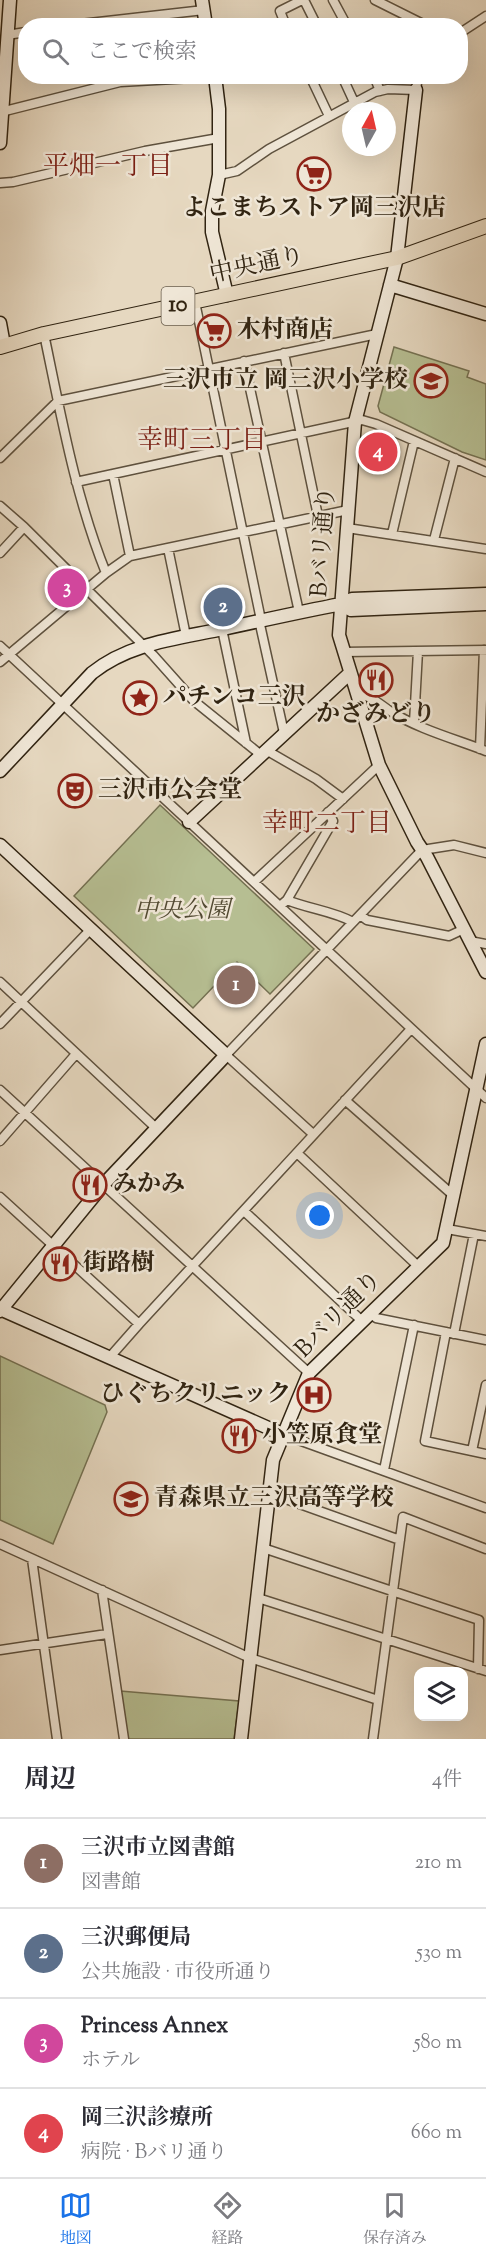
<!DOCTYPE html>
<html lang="ja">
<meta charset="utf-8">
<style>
:root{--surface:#fff;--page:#f2f2f3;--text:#2b2b33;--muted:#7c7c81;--line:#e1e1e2;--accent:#1a73e8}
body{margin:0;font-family:"Sorts Mill Goudy","Noto Serif JP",serif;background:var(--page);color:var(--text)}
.controls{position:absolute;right:18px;bottom:18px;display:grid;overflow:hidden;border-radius:12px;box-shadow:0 6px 24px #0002}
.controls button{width:54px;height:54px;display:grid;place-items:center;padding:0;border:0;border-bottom:2px solid var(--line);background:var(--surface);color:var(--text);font:30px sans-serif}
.compass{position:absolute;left:342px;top:102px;width:54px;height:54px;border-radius:50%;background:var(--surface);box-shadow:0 6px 24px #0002;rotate:8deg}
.you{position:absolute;left:320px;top:1216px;width:21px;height:21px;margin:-15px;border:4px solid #fff;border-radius:50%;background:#1a73e8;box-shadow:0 0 0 9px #1a73e833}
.badge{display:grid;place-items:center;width:39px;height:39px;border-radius:50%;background:var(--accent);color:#fff;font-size:20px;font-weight:700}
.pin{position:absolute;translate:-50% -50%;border:3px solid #fff;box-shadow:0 2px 6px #0006}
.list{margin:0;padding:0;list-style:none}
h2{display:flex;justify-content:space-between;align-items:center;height:78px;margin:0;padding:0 24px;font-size:26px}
h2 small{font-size:20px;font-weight:400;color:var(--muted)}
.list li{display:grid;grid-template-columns:39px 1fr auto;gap:18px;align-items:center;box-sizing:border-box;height:90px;padding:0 24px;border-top:2px solid var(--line)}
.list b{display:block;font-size:22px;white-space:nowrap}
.list p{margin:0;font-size:20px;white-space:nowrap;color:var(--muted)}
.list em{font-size:20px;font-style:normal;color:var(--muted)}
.icon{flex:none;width:33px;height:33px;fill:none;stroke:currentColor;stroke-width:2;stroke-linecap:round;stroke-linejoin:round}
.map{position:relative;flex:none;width:486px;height:1739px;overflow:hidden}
.search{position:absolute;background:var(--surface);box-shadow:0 6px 24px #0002;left:18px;right:18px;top:18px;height:66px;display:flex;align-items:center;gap:15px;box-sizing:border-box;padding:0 21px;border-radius:24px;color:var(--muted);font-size:22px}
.sheet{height:438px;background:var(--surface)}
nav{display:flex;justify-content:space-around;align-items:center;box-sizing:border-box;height:84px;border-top:2px solid var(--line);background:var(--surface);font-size:16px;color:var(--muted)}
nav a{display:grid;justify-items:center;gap:3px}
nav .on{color:var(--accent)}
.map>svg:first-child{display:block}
.green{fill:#b6be92;stroke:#747152;stroke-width:1.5}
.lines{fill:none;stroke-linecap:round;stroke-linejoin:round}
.street-casing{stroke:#5e513e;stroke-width:11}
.secondary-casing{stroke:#312412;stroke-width:15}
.primary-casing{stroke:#312412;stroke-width:16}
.street{stroke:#efe6d6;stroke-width:8}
.secondary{stroke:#efe6d6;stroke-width:12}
.primary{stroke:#e6d8c0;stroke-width:14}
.labels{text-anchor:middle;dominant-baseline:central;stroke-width:5;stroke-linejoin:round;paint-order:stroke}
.shield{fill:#efe6d6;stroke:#6a5e4d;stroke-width:1.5}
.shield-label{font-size:22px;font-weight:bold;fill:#312412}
.poi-label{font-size:24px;font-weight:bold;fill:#312412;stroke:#efe6d6;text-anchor:start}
.street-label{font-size:24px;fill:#312412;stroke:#efe6d6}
.park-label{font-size:24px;font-style:italic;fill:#524a32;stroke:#efe6d6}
.neighbourhood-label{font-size:26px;fill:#7a1f14;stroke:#efe6d6}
</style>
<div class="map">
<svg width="486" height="1739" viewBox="0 0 486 1739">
<rect width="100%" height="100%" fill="#e6d8c0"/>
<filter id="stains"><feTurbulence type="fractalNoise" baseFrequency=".00333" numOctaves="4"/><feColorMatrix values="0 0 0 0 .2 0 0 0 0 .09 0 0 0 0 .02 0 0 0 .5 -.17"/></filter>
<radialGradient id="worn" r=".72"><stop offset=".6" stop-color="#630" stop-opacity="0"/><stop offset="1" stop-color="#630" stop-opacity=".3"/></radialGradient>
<path class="green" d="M394,347L469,371L467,377L486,384V460L462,452L380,412L378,406Z
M160,805L314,949L270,994L237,962L193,1008L74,896Z
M0,1356L105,1405L107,1412L53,1544L0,1520Z
M120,1691L239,1701L234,1739H127Z"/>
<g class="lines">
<g class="street-casing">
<path id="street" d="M304,0L317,26
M333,0L347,26
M375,0L427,26
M63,26L204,10
M286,26L280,11L302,0
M460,33L486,16
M7,35L26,32
M310,76L329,116
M342,76L354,102
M374,76L380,91
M1,112L120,82L229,76
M219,175L237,171L269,149L375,92L388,89L416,90L418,76
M0,183L13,182L145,151L219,138
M195,302L261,620
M44,334C61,415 75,496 106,573L130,556L348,510
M284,353L318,516
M244,361L299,612
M0,458L58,401L377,334
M113,474L130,556
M76,482L362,420L376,424L486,472
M0,506L24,527
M347,528L486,549
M392,534L414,441
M434,540L455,458
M168,548L186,636
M0,553L24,527L153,655L194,701L261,755
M259,620L284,733
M222,629L246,743
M0,646L486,1098
M344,652L486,650
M0,662L106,573
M357,695C370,694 379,704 390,711C418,729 455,739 486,751
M414,723L418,651
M480,749L484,650
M266,750L316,779L343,799
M254,882L379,765
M287,900C309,909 333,911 353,922
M280,906L287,900L333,821L328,812
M360,915L367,920L449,936L464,929
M470,941L486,944
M0,982L156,1128
M0,1024L90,930
M0,1090L309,1373
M345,1100L454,1196
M313,1134L226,1055L422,850L454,845L486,853
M0,1141L76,1054
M297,1153L419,1267
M0,1197L139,1324L411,1029
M244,1211L362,1321
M447,1229L486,1236
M371,1314L376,1318L486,1340
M446,1332L425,1441L486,1454
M454,1334L474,1234
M109,1358L139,1324
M282,1434L486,1508
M472,1451L486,1385
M384,1470L414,1325
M269,1493L400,1540
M0,1544L250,1658L378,1700
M263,1548L479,1620L478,1669
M32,1559L57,1739
M102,1590L124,1739
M258,1598L486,1671
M0,1650L107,1634
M373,1739L403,1517L486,1549"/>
</g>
<g class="secondary-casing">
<path id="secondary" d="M202,0L206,26
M215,76L219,109V175L212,211V232L227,295
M416,90L397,258L355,422L339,635L379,765L417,842L427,857L486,972
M0,143L10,0
M390,285L486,314
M0,323L4,345
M341,604L351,610L486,604
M0,771L92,673C128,644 174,639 218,630C259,621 300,612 341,604L352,599L486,594
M189,822L350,673
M0,845L226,1055L103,1185L0,1311
M0,1309L282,1434
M241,1739L273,1460L309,1373L443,1243L486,1044"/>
</g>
<g class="primary-casing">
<path id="primary" d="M0,347L44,334L397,258L486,226"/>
</g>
<use href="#street" class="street"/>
<use href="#secondary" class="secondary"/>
<use href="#primary" class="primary"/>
</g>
<defs>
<g id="supermarket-ring" transform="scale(1.725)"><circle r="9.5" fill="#efe6d6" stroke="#8f2418" stroke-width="1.5"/><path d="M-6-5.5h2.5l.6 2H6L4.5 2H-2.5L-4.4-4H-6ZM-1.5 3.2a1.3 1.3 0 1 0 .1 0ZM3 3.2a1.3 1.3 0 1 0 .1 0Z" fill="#8f2418"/></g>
<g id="school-ring" transform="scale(1.725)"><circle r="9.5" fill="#efe6d6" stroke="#8f2418" stroke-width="1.5"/><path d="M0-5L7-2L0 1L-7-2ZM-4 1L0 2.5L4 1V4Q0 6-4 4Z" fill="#8f2418"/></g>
<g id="restaurant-ring" transform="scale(1.725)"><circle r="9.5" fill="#efe6d6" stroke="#8f2418" stroke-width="1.5"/><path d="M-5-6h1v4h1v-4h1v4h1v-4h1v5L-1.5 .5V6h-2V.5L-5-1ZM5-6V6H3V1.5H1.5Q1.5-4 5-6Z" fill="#8f2418"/></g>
<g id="sight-ring" transform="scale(1.725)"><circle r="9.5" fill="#efe6d6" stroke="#8f2418" stroke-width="1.5"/><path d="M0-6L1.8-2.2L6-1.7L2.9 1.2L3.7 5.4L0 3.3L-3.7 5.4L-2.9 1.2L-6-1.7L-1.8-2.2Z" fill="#8f2418"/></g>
<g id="theatre-ring" transform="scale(1.725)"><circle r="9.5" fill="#efe6d6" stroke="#8f2418" stroke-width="1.5"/><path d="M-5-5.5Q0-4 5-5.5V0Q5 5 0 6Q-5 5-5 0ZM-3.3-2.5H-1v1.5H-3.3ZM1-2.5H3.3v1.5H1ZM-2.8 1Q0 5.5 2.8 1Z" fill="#8f2418"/></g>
<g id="hospital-ring" transform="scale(1.725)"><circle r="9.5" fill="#efe6d6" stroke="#8f2418" stroke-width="1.5"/><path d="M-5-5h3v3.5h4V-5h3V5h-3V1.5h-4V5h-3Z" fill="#8f2418"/></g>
</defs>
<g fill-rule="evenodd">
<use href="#supermarket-ring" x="314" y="174"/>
<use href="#supermarket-ring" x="214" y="331"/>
<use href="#school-ring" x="431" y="381"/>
<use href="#restaurant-ring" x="376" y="680"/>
<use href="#sight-ring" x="140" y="698"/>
<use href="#theatre-ring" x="75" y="791"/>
<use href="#restaurant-ring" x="90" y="1185"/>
<use href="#restaurant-ring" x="60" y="1264"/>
<use href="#hospital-ring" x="314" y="1395"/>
<use href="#restaurant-ring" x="239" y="1436"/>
<use href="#school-ring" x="131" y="1499"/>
</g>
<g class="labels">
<rect class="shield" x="161.5" y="287" width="33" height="38" rx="4.5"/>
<g class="shield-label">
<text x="178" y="306">10</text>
</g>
<g class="poi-label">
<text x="314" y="209" text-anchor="middle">よこまちストア岡三沢店</text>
<text x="237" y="331">木村商店</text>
<text x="408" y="381" text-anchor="end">三沢市立 岡三沢小学校</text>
<text x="163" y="698">パチンコ三沢</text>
<text x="376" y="715" text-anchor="middle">かざみどり</text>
<text x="98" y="791">三沢市公会堂</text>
<text x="113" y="1185">みかみ</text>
<text x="83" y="1264">街路樹</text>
<text x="291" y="1395" text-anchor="end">ひぐちクリニック</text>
<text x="262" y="1436">小笠原食堂</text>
<text x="154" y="1499">青森県立三沢高等学校</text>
</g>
<g class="street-label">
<text transform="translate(257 266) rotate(-12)">中央通り</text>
<text transform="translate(324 542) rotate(-86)">Bバリ通り</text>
<text transform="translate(339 1315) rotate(-45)">Bバリ通り</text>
</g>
<g class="park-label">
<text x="182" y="911">中央公園</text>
</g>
<g class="neighbourhood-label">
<text x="108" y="167">平畑一丁目</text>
<text x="202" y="441">幸町三丁目</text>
<text x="327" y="824">幸町二丁目</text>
</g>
</g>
<rect width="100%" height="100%" filter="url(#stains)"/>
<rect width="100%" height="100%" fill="url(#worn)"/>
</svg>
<div class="controls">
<button><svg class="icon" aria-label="layers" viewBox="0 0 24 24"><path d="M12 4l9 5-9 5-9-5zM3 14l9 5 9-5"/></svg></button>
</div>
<svg class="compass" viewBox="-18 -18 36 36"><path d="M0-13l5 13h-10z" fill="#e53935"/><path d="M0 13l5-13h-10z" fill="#7c7c81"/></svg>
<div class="you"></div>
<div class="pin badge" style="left:236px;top:985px;background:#8d6e63">1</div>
<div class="pin badge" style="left:223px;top:607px;background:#5c6f8a">2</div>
<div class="pin badge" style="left:67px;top:588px;background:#d1479c">3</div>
<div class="pin badge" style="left:378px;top:452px;background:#e0444e">4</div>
<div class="search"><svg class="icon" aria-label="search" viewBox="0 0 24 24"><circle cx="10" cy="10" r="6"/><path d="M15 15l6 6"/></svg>ここで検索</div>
</div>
<section class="sheet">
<h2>周辺<small>4件</small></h2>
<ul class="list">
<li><span class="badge" style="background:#8d6e63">1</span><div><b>三沢市立図書館</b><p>図書館</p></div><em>210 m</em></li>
<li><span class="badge" style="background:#5c6f8a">2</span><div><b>三沢郵便局</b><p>公共施設 · 市役所通り</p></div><em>530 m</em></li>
<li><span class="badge" style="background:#d1479c">3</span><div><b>Princess Annex</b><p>ホテル</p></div><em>580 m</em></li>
<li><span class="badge" style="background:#e0444e">4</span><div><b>岡三沢診療所</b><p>病院 · Bバリ通り</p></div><em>660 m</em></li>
</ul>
</section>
<nav>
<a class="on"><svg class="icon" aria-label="map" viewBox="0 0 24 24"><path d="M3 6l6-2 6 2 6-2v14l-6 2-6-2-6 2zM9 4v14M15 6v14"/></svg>地図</a>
<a><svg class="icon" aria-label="directions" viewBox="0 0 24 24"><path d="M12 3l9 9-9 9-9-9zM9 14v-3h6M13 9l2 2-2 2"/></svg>経路</a>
<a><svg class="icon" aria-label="saved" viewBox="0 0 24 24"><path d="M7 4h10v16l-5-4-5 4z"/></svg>保存済み</a>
</nav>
